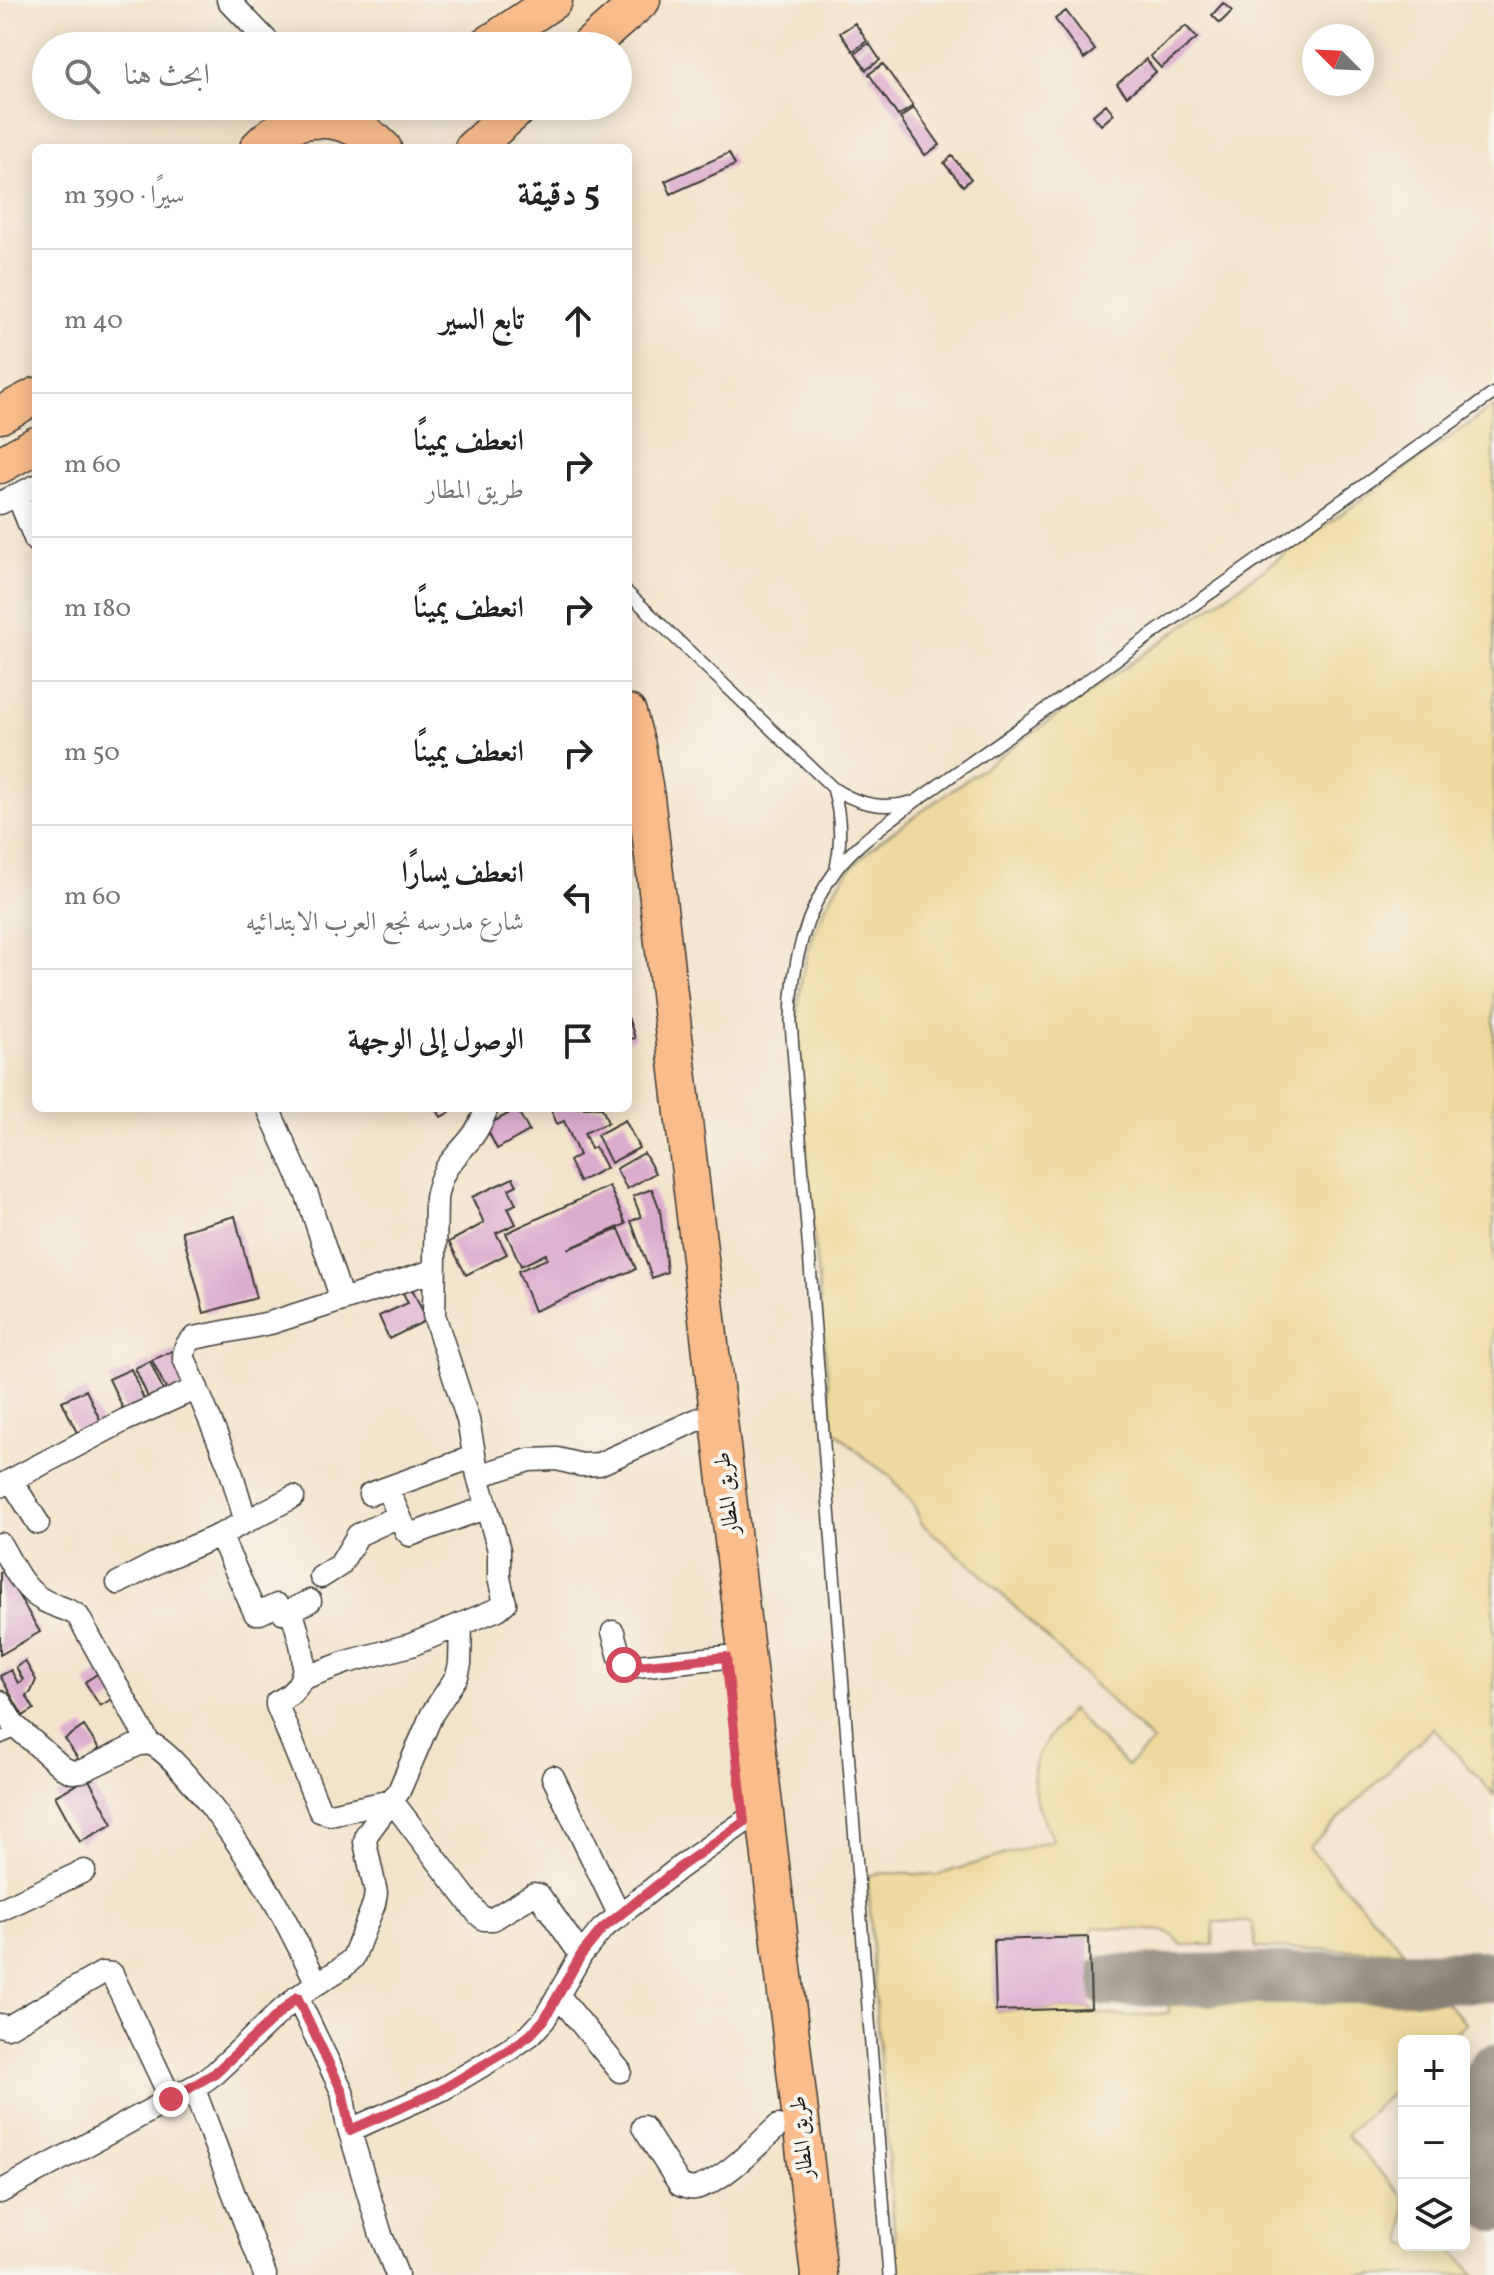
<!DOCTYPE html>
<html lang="ar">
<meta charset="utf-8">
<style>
:root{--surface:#fff;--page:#f6f6f6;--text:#222;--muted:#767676;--line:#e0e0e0}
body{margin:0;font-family:Vollkorn,Amiri,serif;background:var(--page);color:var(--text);direction:rtl}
.controls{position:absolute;right:24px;bottom:24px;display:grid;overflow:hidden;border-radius:12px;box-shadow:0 4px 20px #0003}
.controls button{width:72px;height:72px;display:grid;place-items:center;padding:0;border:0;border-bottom:2px solid var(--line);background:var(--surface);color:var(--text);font:40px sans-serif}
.compass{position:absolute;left:1302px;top:24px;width:72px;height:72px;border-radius:50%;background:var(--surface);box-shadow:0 4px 20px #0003;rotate:294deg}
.stop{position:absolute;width:24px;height:24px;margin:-18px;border:6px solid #d1495b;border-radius:50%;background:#fff}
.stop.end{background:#d1495b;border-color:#fff;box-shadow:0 2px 8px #0008}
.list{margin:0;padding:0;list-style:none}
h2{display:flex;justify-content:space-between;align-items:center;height:104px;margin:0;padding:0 32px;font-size:34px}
h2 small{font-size:26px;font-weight:400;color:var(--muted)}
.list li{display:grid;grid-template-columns:52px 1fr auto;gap:24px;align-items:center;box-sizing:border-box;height:144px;padding:0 32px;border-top:2px solid var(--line)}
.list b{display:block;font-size:30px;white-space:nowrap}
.list p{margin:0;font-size:26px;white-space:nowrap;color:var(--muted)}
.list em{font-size:26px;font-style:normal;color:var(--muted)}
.icon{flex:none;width:44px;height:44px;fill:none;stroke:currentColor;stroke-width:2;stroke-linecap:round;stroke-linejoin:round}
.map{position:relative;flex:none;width:1494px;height:2275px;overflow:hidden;direction:ltr}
.search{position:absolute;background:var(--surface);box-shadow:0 4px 20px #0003;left:32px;top:32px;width:600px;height:88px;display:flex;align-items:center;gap:20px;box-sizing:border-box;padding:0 28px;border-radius:44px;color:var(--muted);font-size:30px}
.panel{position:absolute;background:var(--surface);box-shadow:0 4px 20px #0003;left:32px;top:144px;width:600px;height:968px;border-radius:12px;direction:rtl}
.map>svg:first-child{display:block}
.sand{fill:#eeda9e;stroke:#857b5d;stroke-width:2}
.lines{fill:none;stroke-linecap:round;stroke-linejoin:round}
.taxiway{stroke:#888073;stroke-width:52}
.building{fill:#dbaccf}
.lane-casing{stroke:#3c3a36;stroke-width:14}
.street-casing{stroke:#3c3a36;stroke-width:25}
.primary-casing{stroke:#3c3a36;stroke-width:39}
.lane{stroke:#fff;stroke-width:11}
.street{stroke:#fff;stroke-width:22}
.primary{stroke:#f9bc8a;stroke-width:36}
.route{stroke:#d1495b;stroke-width:10}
.labels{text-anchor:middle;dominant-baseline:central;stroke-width:8;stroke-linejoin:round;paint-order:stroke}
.street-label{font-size:22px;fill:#1c1c1c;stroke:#f7f3e8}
</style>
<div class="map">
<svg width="1494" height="2275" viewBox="0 0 1494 2275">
<rect width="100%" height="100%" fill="#f7f3e8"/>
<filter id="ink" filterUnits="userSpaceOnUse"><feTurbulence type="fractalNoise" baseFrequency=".0125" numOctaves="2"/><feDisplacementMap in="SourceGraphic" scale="16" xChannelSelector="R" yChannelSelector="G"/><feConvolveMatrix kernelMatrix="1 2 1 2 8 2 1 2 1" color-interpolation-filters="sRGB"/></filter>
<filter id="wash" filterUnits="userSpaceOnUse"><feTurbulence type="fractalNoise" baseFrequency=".006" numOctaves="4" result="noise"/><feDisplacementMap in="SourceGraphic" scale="32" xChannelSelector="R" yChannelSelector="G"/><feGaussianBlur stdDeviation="1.8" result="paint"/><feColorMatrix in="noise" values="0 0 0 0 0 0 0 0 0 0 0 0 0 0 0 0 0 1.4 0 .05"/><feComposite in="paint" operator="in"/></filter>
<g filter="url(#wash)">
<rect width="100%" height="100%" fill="#f3e3ca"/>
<path class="sand" d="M1494,406V1795L1433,1728L1309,1848L1404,1951L1256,1948L1252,1922H1214L1213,1945H1182L1174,1936L1163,1931L1093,1927L1089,1937L994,1941L996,2011L1091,2008L1096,2014C1120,2017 1144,2017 1168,2013V2001L1442,1999L1466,2023L1446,2041H1404V2081L1346,2135L1404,2198V2245H1448L1475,2275H898L876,2012L868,1875L882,1873L937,1875L1053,1840C1024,1780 1025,1761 1071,1710L1127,1766L1153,1742L978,1571L922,1524L912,1502L889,1475L867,1460L833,1429C823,1326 811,1223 804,1120C800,1068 792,1015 805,963C813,931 828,896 849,870C858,860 870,850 880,841Z"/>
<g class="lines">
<path class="taxiway" d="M1109,1981L1494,1976
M1494,2070C1466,2112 1463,2163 1494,2205"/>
</g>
<g id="blocks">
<path class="building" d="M1223,3L1232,11L1220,23L1212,15Z
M1066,11L1095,50L1084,59L1055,19Z
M855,23L867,41L853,51L840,33Z
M1186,26L1197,38L1161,68L1150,56Z
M869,43L880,60L866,70L855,53Z
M1146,59L1156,72L1127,96L1117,84Z
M883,64L913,106L898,116L869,74Z
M1106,104L1114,114L1101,125L1093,115Z
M914,108L940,145L925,155L900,118Z
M729,153L735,165L671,194L665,181Z
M952,156L971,179L963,186L944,163Z
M628,1017L635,1038L628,1040Z
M436,1108H458L441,1117Z
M550,1108H602L608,1123L584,1133L591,1149L595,1147L606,1168L579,1182L569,1161L579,1155L564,1121L557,1124Z
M517,1109L529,1131L497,1149L484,1123L494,1118L495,1121Z
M625,1120L639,1148L611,1163L597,1135Z
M644,1153L655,1173L627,1189L616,1169Z
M513,1178L517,1185L509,1189L516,1204L508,1208L516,1224L496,1233L507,1254L466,1275L449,1242L484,1223L472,1197Z
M609,1186L626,1224L568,1249L619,1229L636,1269L534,1311L518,1271L547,1259L546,1254L521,1266L506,1233Z
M652,1189L660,1210L667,1272L652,1278L631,1221L641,1217L633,1196Z
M235,1216L256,1298L204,1313L182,1231Z
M411,1287L427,1320L389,1339L379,1316L408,1303L402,1291Z
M174,1350L189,1383L168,1393L152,1360Z
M150,1361L165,1395L150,1402L135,1368Z
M131,1369L146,1404L125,1413L109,1379Z
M86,1390L102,1424L78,1435L62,1401Z
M4,1571L40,1632L0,1655V1573Z
M25,1661L36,1680L31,1692L26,1695L34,1709L23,1716L0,1676L11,1670L18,1683L23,1680L16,1667Z
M105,1669L120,1694L100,1706L85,1682Z
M84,1726L99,1749L80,1762L65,1739Z
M88,1778L113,1824L80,1842L55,1796Z
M1089,1937L1091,2008L996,2011L994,1940Z"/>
</g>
</g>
<g filter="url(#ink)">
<use href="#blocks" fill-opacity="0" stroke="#3c3a36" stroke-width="2"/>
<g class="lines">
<g class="lane-casing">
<path id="lane" d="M628,593L833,788C857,804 883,810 911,802
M833,788C841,816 842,841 836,868
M0,1738L19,1730
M889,2275L791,1023C791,969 802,916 836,870C856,843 889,822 916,801L1494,393"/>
</g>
<g class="street-casing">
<path id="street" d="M228,0L272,46
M18,496L36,541
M0,503L36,486
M268,1108L307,1195L342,1300
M478,1476L529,1460L557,1459L581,1465L599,1464L699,1419
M11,1480L38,1523
M0,1486L125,1420L197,1388
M387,1488L406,1531L410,1535L487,1507
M370,1494L473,1457
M246,1522L230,1468L184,1358C184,1348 186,1344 194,1338L270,1323L433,1271
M220,1535L255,1613H260L277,1605L283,1612L289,1610L292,1612C301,1646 319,1683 277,1702V1705L320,1811L330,1814L392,1801L478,1914L484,1919H493L534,1894L539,1895L581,1955
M0,1544C12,1564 22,1589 43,1600C55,1607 68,1608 78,1616L149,1743
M321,1577L340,1565L358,1535L399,1516
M118,1583L162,1560L220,1535L293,1497
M291,1610L310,1601
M613,1632L621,1661L627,1667L726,1657
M301,1679L347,1662L411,1645L498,1609L505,1603L499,1578V1550L478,1476L468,1420L434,1315L436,1198C442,1165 453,1161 472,1137C479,1128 483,1118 487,1108
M0,1702L13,1724L63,1768L72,1772L82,1771L139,1744C143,1744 147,1743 151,1744C180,1755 254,1865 271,1895C288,1923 302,1954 317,1983
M553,1777L620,1916
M0,1910L84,1871
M558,1995L620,2071
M297,1997L342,2091L347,2122L381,2235L397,2275
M0,2025L6,2027L10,2026L102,1973L112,1974L171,2099
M193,2087L265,2275
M643,2127L680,2185C687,2188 693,2190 699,2187C726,2179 757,2145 778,2126
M350,2130L441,2090L510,2049L530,2035L544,2020L581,1955L602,1929L680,1867L744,1822
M0,2192L204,2081L215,2073L283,2009L307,1990L342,1968L353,1958L374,1904L376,1893L365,1842L367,1834L399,1791L432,1714L457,1676L460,1664L461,1624"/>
</g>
<g class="primary-casing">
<path id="primary" d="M486,46L554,0
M589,46L642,0
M258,148C293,109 347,112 383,148
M473,148L521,106
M0,415L36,396
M0,465L36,445
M628,713L637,746L646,797L819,2275"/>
</g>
<use href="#lane" class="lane"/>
<use href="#street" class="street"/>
<use href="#primary" class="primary"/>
</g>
</g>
<g class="lines" filter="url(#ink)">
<path class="route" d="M171,2099L215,2073L297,1997L342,2091L350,2130L441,2090L510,2049L530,2035L544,2020L581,1955L602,1929L680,1867L744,1822L726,1657L627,1667L624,1665"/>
</g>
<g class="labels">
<g class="street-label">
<text transform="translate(728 1493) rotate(-97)">طريق المطار</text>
<text transform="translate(803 2137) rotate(-96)">طريق المطار</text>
</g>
</g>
</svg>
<div class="controls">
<button>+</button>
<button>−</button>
<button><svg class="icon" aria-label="layers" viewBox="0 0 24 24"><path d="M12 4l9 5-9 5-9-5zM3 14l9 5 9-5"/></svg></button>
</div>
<svg class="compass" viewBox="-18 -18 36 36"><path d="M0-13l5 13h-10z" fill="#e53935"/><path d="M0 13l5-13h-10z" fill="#767676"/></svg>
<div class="stop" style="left:624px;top:1665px"></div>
<div class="stop end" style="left:171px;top:2099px"></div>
<div class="search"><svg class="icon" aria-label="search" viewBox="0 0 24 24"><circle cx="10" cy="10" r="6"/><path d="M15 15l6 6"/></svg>ابحث هنا</div>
<section class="panel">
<h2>5 دقيقة<small>سيرًا · 390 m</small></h2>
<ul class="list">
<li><svg class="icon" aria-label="ahead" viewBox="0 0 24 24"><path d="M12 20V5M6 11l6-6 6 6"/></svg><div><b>تابع السير</b></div><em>40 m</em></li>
<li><svg class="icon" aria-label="right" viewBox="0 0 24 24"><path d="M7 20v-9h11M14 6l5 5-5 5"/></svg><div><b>انعطف يمينًا</b><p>طريق المطار</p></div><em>60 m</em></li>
<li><svg class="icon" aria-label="right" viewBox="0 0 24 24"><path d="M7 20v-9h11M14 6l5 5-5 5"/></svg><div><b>انعطف يمينًا</b></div><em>180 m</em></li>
<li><svg class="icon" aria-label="right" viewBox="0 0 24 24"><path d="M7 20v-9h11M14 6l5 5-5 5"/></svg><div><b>انعطف يمينًا</b></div><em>50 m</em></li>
<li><svg class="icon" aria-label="left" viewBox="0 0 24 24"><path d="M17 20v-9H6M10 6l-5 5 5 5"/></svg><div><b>انعطف يسارًا</b><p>شارع مدرسه نجع العرب الابتدائيه</p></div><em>60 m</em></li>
<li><svg class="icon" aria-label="arrive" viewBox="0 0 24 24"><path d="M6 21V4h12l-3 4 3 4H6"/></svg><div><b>الوصول إلى الوجهة</b></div></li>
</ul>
</section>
</div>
